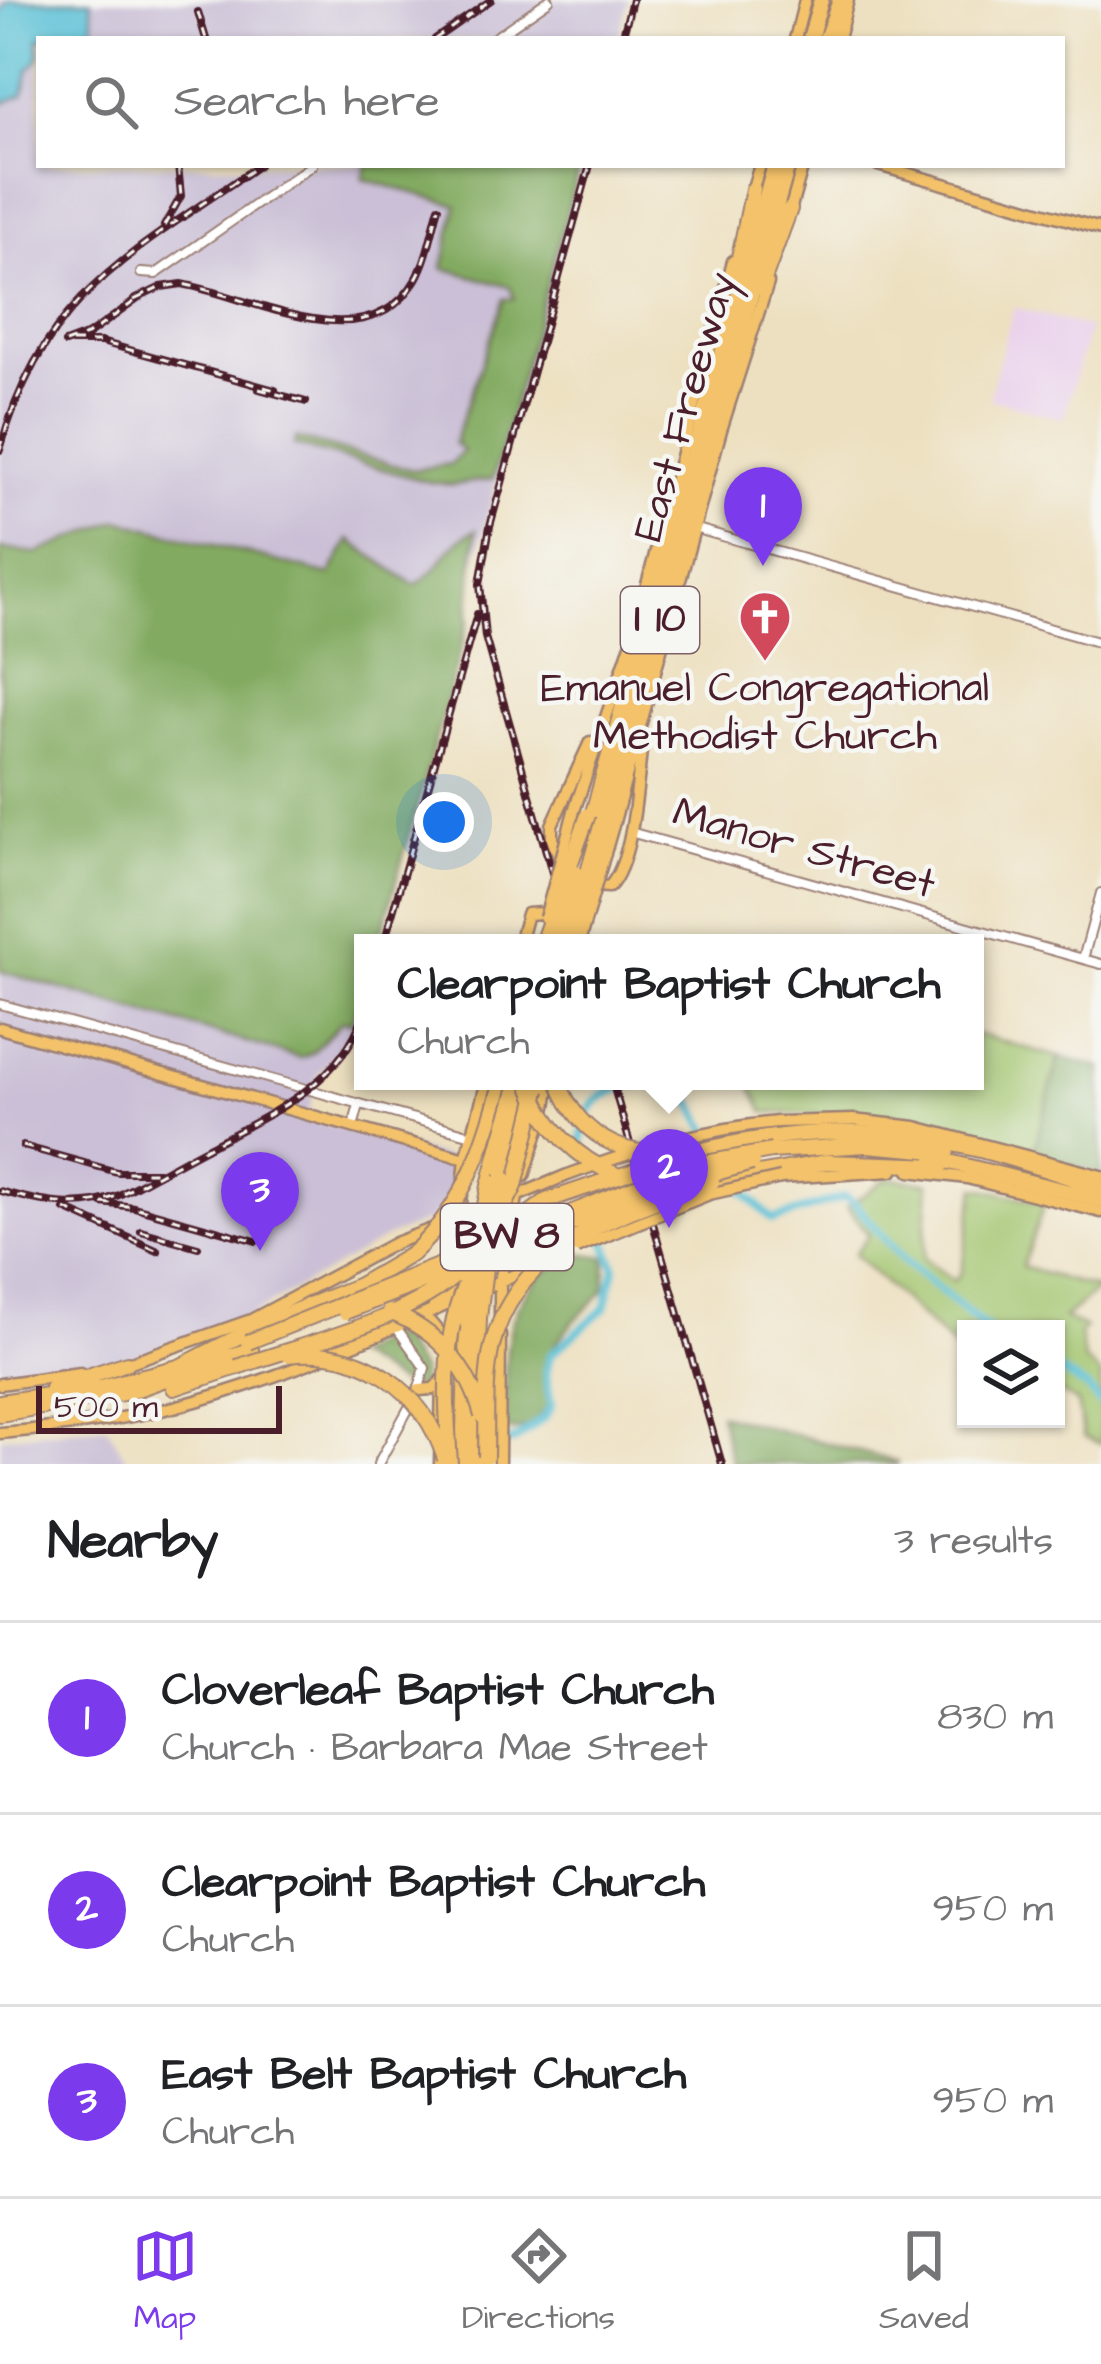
<!DOCTYPE html>
<meta charset="utf-8">
<style>
:root{--surface:#fff;--page:#f6f6f6;--text:#202124;--muted:#757577;--line:#e0e0e0;--accent:#7c3aed}
body{margin:0;font-family:"Architects Daughter",sans-serif;background:var(--page);color:var(--text)}
.controls{position:absolute;right:36px;bottom:36px;display:grid;overflow:hidden;border-radius:0px;box-shadow:0 3px 9px #0004}
.controls button{width:108px;height:108px;display:grid;place-items:center;padding:0;border:0;border-bottom:3px solid var(--line);background:var(--surface);color:var(--text);font:60px sans-serif}
.scale{position:absolute;left:36px;bottom:30px;width:246px;box-sizing:border-box;padding-left:12px;border:6px solid #4a1f2b;border-top:0;font-size:33px;line-height:42px;white-space:nowrap;color:#4a1f2b;-webkit-text-stroke:9px #f6f6f2;paint-order:stroke}
.you{position:absolute;left:444px;top:822px;width:42px;height:42px;margin:-30px;border:9px solid #fff;border-radius:50%;background:#1a73e8;box-shadow:0 0 0 18px #1a73e833}
.badge{display:grid;place-items:center;width:78px;height:78px;border-radius:50%;background:var(--accent);color:#fff;font-size:39px;font-weight:700}
.pin{position:absolute;translate:-50% -99px;filter:drop-shadow(0 3px 6px #0008)}
.pin::after{content:'';position:absolute;top:63px;width:42px;height:36px;background:inherit;clip-path:polygon(0 0,100% 0,50% 100%)}
.popup{position:absolute;left:354px;top:934px;width:630px;height:156px;box-sizing:border-box;display:grid;place-content:center;border-radius:0px;background:var(--surface);filter:drop-shadow(0 3px 9px #0005);font-size:39px;white-space:nowrap;color:var(--muted)}
.popup b{font-size:45px;color:var(--text)}
.popup::after{content:'';position:absolute;left:50%;top:100%;margin-left:-24px;border:24px solid transparent;border-top-color:var(--surface)}
.list{margin:0;padding:0;list-style:none}
h2{display:flex;justify-content:space-between;align-items:center;height:156px;margin:0;padding:0 48px;font-size:51px}
h2 small{font-size:39px;font-weight:400;color:var(--muted)}
.list li{display:grid;grid-template-columns:78px 1fr auto;gap:36px;align-items:center;box-sizing:border-box;height:192px;padding:0 48px;border-top:3px solid var(--line)}
.list b{display:block;font-size:45px;white-space:nowrap}
.list p{margin:0;font-size:39px;white-space:nowrap;color:var(--muted)}
.list em{font-size:39px;font-style:normal;color:var(--muted)}
.icon{flex:none;width:66px;height:66px;fill:none;stroke:currentColor;stroke-width:2;stroke-linecap:round;stroke-linejoin:round}
.map{position:relative;flex:none;width:1101px;height:1464px;overflow:hidden}
.search{position:absolute;background:var(--surface);box-shadow:0 3px 9px #0004;left:36px;right:36px;top:36px;height:132px;display:flex;align-items:center;gap:30px;box-sizing:border-box;padding:0 42px;border-radius:0px;color:var(--muted);font-size:45px}
.sheet{height:732px;background:var(--surface)}
nav{display:flex;justify-content:space-around;align-items:center;box-sizing:border-box;height:168px;border-top:3px solid var(--line);background:var(--surface);font-size:33px;color:var(--muted)}
nav a{display:grid;justify-items:center;gap:6px}
nav .on{color:var(--accent)}
.map>svg:first-child{display:block}
.built{fill:#ead1ec}
.industrial{fill:#cabfd6}
.green{fill:#a3c56e;stroke:#76724c;stroke-width:3}
.forest{fill:#82aa61;stroke:#666446;stroke-width:3}
.water{fill:#59c0d6;stroke:#527080;stroke-width:3}
.lines{fill:none;stroke-linecap:round;stroke-linejoin:round}
.river{stroke:#59c0d6;stroke-width:8}
.minor-casing{stroke:#9c8076;stroke-width:12}
.major-casing{stroke:#9c8076;stroke-width:15}
.highway-casing{stroke:#9c8076;stroke-width:18}
.minor{stroke:#fff;stroke-width:8}
.major{stroke:#f3c26a;stroke-width:10}
.highway{stroke:#f3c26a;stroke-width:14}
.rail-casing{stroke:#4a1f2b;stroke-width:8}
.rail{stroke:#f6f6f2;stroke-width:3;stroke-dasharray:9;stroke-linecap:butt}
.major-bridge-casing{stroke:#9c8076;stroke-width:15;stroke-linecap:butt}
.highway-bridge-casing{stroke:#9c8076;stroke-width:18;stroke-linecap:butt}
.major-bridge{stroke:#f3c26a;stroke-width:10}
.highway-bridge{stroke:#f3c26a;stroke-width:14}
.labels{text-anchor:middle;dominant-baseline:central;stroke-width:9;stroke-linejoin:round;paint-order:stroke}
.shield{fill:#f6f6f2;stroke:#7e6067;stroke-width:3}
.shield-label{font-size:39px;font-weight:bold;fill:#4a1f2b}
.street-label{font-size:42px;fill:#4a1f2b;stroke:#f6f6f2}
.poi-label{font-size:42px;fill:#4a1f2b;stroke:#f6f6f2}
</style>
<div class="map">
<svg width="1101" height="1464" viewBox="0 0 1101 1464">
<rect width="100%" height="100%" fill="#f6f6f2"/>
<filter id="ink" filterUnits="userSpaceOnUse"><feTurbulence type="fractalNoise" baseFrequency=".00833" numOctaves="2"/><feDisplacementMap in="SourceGraphic" scale="24" xChannelSelector="R" yChannelSelector="G"/><feConvolveMatrix kernelMatrix="1 2 1 2 8 2 1 2 1" color-interpolation-filters="sRGB"/></filter>
<filter id="wash" filterUnits="userSpaceOnUse"><feTurbulence type="fractalNoise" baseFrequency=".004" numOctaves="4" result="noise"/><feDisplacementMap in="SourceGraphic" scale="48" xChannelSelector="R" yChannelSelector="G"/><feGaussianBlur stdDeviation="2.7" result="paint"/><feColorMatrix in="noise" values="0 0 0 0 0 0 0 0 0 0 0 0 0 0 0 0 0 1.4 0 .05"/><feComposite in="paint" operator="in"/></filter>
<g filter="url(#wash)">
<rect width="100%" height="100%" fill="#ede0c0"/>
<path class="built" d="M1014,307L1089,328L1063,419L989,398Z"/>
<path class="industrial" d="M0,0H629L618,39H39V165H583L472,573L469,620L379,943H363V998L359,1014L344,1045L317,1076L307,1119L460,1161L453,1194L430,1220L389,1236L240,1321L109,1364L0,1378Z
M107,1426L129,1464H0V1437Z"/>
<path class="green" d="M975,1034L1059,1057L1033,1154L901,1118L764,1112L749,1081H975Z
M887,1178L929,1183L924,1259L954,1281L961,1273L976,1187L1045,1203L1022,1267L1098,1289L1064,1318L1085,1328L1080,1334L1084,1360L1101,1375V1444L1084,1437L1077,1403L1056,1389V1329H966V1359L854,1254L869,1235L847,1207Z"/>
<path class="forest" d="M367,165H580L493,479L453,485L429,482L294,445L296,438L412,470L451,464L463,451L454,443L504,299H514L510,287L443,268L457,205L363,179Z
M118,520L330,575L349,540L415,585C446,567 442,546 476,530L469,620L379,943H363V992L351,1023L342,1021L313,1052L301,1058L0,971V549L38,553Z
M1059,1057L1101,1068V1174L1033,1154Z
M578,1253L606,1257L605,1289C568,1330 536,1346 549,1406C536,1421 526,1433 505,1430C506,1356 496,1287 578,1253Z
M384,1338H397L421,1371V1383L410,1390L353,1356Z
M719,1414L897,1462V1464H732Z"/>
<path class="water" d="M9,0H91L94,31L84,39H39V59L29,69L23,95L4,103L0,100V11Z"/>
<g class="lines">
<path class="river" d="M680,1081L711,1136
M583,1154C580,1140 586,1107 600,1098C612,1090 634,1084 648,1081
M737,1185L773,1220L845,1197L854,1203L905,1262L987,1329
M1056,1369L1086,1387L1101,1404
M498,1444L515,1440L545,1417L551,1406L546,1374L550,1355L605,1308L615,1268L602,1232"/>
</g>
</g>
<g filter="url(#ink)">
<g class="lines">
<g class="minor-casing">
<path id="minor" d="M493,39L549,0
M141,273L156,274L312,165
M697,529L1101,643
M630,832L1101,964
M1083,959L1101,893
M0,1004L472,1135
M353,1127L359,1105
M396,1327L425,1368L418,1391
M378,1464L411,1404"/>
</g>
<g class="major-casing">
<path id="major" d="M795,39L805,0
M838,39L848,0
M878,165L1101,229
M752,191L760,165
M789,214L803,165
M574,811L632,641L733,261
M614,822L721,430L768,283
M562,863L552,839V825L590,742
M590,886L609,887C633,862 637,786 641,751
M519,943L527,914L542,913L550,923
M0,1028L466,1159
M777,1122L853,1120L916,1127L1101,1176
M910,1171L967,1178L1101,1212
M524,1176L546,1107L550,1081
M781,1178L892,1171
M507,1200L565,1176
M431,1232L439,1231L447,1241L442,1295L434,1306
M450,1302L466,1159L487,1081
M500,1317V1281L518,1193
M415,1319L430,1322L446,1341
M122,1365L251,1320L395,1243L489,1207
M0,1384L80,1373
M419,1390L433,1389L442,1381
M0,1433C58,1428 117,1421 174,1407C300,1375 418,1316 537,1265
M440,1464L442,1380
M499,1464L500,1335"/>
</g>
<g class="highway-casing">
<path id="highway" d="M810,39L821,0
M826,39L840,0
M736,272L753,189
M761,288L790,209
M592,816L775,165
M603,819L788,165
M772,1151L867,1145L947,1152
M934,1158L1101,1200
M645,1167C751,1131 857,1121 967,1147C1012,1157 1056,1174 1101,1187
M503,1176L529,1081
M490,1181L517,1081
M712,1182L827,1162L941,1166
M311,1349L378,1333
M177,1368L265,1323L359,1285L412,1254
M52,1388L127,1363
M174,1388L237,1367
M0,1402L101,1387L182,1366
M0,1414L129,1392L251,1349
M463,1464L467,1323
M474,1464L479,1318"/>
</g>
<use href="#minor" class="minor"/>
<use href="#major" class="major"/>
<use href="#highway" class="highway"/>
<g class="rail-casing">
<path id="rail" d="M198,12L206,39
M550,38L552,39
M435,39L491,0
M622,39L632,0
M164,226L181,196L178,165
M134,300L161,287L182,284C254,297 369,364 416,279C428,258 432,230 439,207
M72,342H101L275,390
M65,343L89,334L146,293
M259,389L306,402
M0,450C43,293 135,252 259,165
M384,943L477,614
M572,943L485,637L480,584L490,526L590,165
M612,1081L722,1464
M23,1146L117,1172H158
M0,1191C39,1202 80,1211 119,1195C149,1180 179,1162 210,1146C270,1114 339,1085 363,1016
M102,1203L134,1207L256,1241
M65,1209L158,1251
M141,1231L198,1247"/>
</g>
<use href="#rail" class="rail"/>
<g class="major-bridge-casing">
<path id="major-bridge" d="M545,918L574,811
M579,943L614,822
M565,1176C636,1150 702,1129 777,1122
M576,1248L709,1194L781,1178"/>
</g>
<g class="highway-bridge-casing">
<path id="highway-bridge" d="M542,943L588,815
M556,943L576,873
M568,943L603,819
M528,1081C544,1126 575,1158 619,1176
M558,1081C581,1143 636,1164 697,1149
M491,1230L503,1176
M500,1236L546,1201L645,1167
M485,1245L515,1186L538,1090
M475,1252L490,1181
M412,1254C465,1205 483,1149 502,1081
M345,1312L665,1187L752,1163
M389,1312C437,1330 469,1367 482,1416
M479,1318L487,1252
M467,1323L471,1280
M248,1342L635,1187L705,1163L772,1151
M288,1355C362,1346 423,1389 445,1459
M237,1367C309,1342 405,1322 462,1270
M486,1457C487,1421 484,1381 492,1346C518,1242 623,1213 712,1182
M450,1464C446,1399 440,1325 474,1267"/>
</g>
<use href="#major-bridge" class="major-bridge"/>
<use href="#highway-bridge" class="highway-bridge"/>
</g>
</g>
<defs>
<g id="church-pin" transform="scale(2.7)"><path d="M0 17L-7.5 6A9.5 9.5 0 1 1 7.5 6Z" fill="#d1495b" stroke="#f6f6f2"/><path d="M-1.2-6h2.4v3.5h3.3v2.4h-3.3V6h-2.4V-.1h-3.3v-2.4h3.3Z" fill="#fff"/></g>
</defs>
<g fill-rule="evenodd">
<use href="#church-pin" x="765" y="617"/>
</g>
<g class="labels">
<g class="shield">
<rect x="621" y="587" width="78" height="66" rx="9"/>
<rect x="441" y="1204" width="132" height="66" rx="9"/>
</g>
<g class="shield-label">
<text x="660" y="620">I 10</text>
<text x="507" y="1237">BW 8</text>
</g>
<g class="street-label">
<text transform="translate(686 407) rotate(-74)">East Freeway</text>
<text transform="translate(804 849) rotate(16)">Manor Street</text>
</g>
<g class="poi-label">
<text x="765" y="689">Emanuel Congregational<tspan x="765" dy="48">Methodist Church</tspan></text>
</g>
</g>
</svg>
<div class="controls">
<button><svg class="icon" aria-label="layers" viewBox="0 0 24 24"><path d="M12 4l9 5-9 5-9-5zM3 14l9 5 9-5"/></svg></button>
</div>
<div class="scale">500 m</div>
<div class="you"></div>
<div class="pin badge" style="left:763px;top:566px">1</div>
<div class="pin badge" style="left:669px;top:1228px">2</div>
<div class="popup"><b>Clearpoint Baptist Church</b>Church</div>
<div class="pin badge" style="left:260px;top:1251px">3</div>
<div class="search"><svg class="icon" aria-label="search" viewBox="0 0 24 24"><circle cx="10" cy="10" r="6"/><path d="M15 15l6 6"/></svg>Search here</div>
</div>
<section class="sheet">
<h2>Nearby<small>3 results</small></h2>
<ul class="list">
<li><span class="badge">1</span><div><b>Cloverleaf Baptist Church</b><p>Church · Barbara Mae Street</p></div><em>830 m</em></li>
<li><span class="badge">2</span><div><b>Clearpoint Baptist Church</b><p>Church</p></div><em>950 m</em></li>
<li><span class="badge">3</span><div><b>East Belt Baptist Church</b><p>Church</p></div><em>950 m</em></li>
</ul>
</section>
<nav>
<a class="on"><svg class="icon" aria-label="map" viewBox="0 0 24 24"><path d="M3 6l6-2 6 2 6-2v14l-6 2-6-2-6 2zM9 4v14M15 6v14"/></svg>Map</a>
<a><svg class="icon" aria-label="directions" viewBox="0 0 24 24"><path d="M12 3l9 9-9 9-9-9zM9 14v-3h6M13 9l2 2-2 2"/></svg>Directions</a>
<a><svg class="icon" aria-label="saved" viewBox="0 0 24 24"><path d="M7 4h10v16l-5-4-5 4z"/></svg>Saved</a>
</nav>
